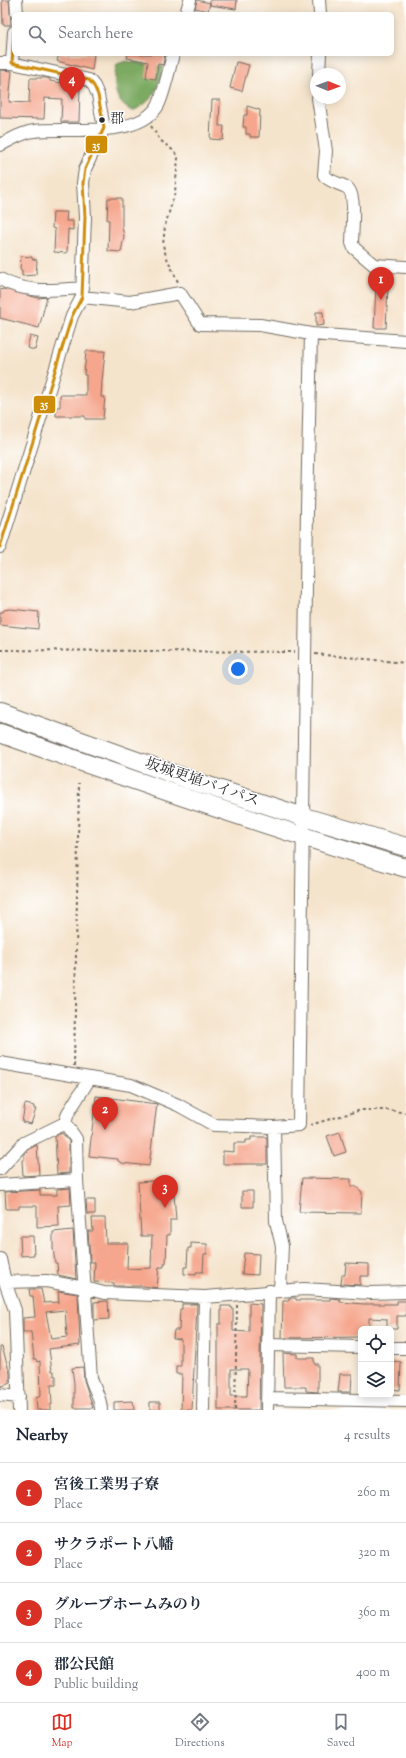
<!DOCTYPE html>
<meta charset="utf-8">
<style>
:root{--surface:#fff;--page:#f6f6f7;--text:#1f2937;--muted:#747a83;--line:#e0e1e3;--accent:#d93025}
body{margin:0;font-family:"Sorts Mill Goudy","Noto Serif JP",serif;background:var(--page);color:var(--text)}
.controls{position:absolute;right:12px;bottom:12px;display:grid;overflow:hidden;border-radius:6px;box-shadow:0 2px 10px #0003}
.controls button{width:36px;height:36px;display:grid;place-items:center;padding:0;border:0;border-bottom:1px solid var(--line);background:var(--surface);color:var(--text);font:20px sans-serif}
.compass{position:absolute;left:310px;top:68px;width:36px;height:36px;border-radius:50%;background:var(--surface);box-shadow:0 2px 10px #0003;rotate:91deg}
.you{position:absolute;left:238px;top:669px;width:14px;height:14px;margin:-10px;border:3px solid #fff;border-radius:50%;background:#1a73e8;box-shadow:0 0 0 6px #1a73e833}
.badge{display:grid;place-items:center;width:26px;height:26px;border-radius:50%;background:var(--accent);color:#fff;font-size:13px;font-weight:700}
.pin{position:absolute;translate:-50% -33px;filter:drop-shadow(0 1px 2px #0008)}
.pin::after{content:'';position:absolute;top:21px;width:14px;height:12px;background:inherit;clip-path:polygon(0 0,100% 0,50% 100%)}
.list{margin:0;padding:0;list-style:none}
h2{display:flex;justify-content:space-between;align-items:center;height:52px;margin:0;padding:0 16px;font-size:17px}
h2 small{font-size:13px;font-weight:400;color:var(--muted)}
.list li{display:grid;grid-template-columns:26px 1fr auto;gap:12px;align-items:center;box-sizing:border-box;height:60px;padding:0 16px;border-top:1px solid var(--line)}
.list b{display:block;font-size:15px;white-space:nowrap}
.list p{margin:0;font-size:13px;white-space:nowrap;color:var(--muted)}
.list em{font-size:13px;font-style:normal;color:var(--muted)}
.icon{flex:none;width:22px;height:22px;fill:none;stroke:currentColor;stroke-width:2;stroke-linecap:round;stroke-linejoin:round}
.map{position:relative;flex:none;width:406px;height:1410px;overflow:hidden}
.search{position:absolute;background:var(--surface);box-shadow:0 2px 10px #0003;left:12px;right:12px;top:12px;height:44px;display:flex;align-items:center;gap:10px;box-sizing:border-box;padding:0 14px;border-radius:6px;color:var(--muted);font-size:15px}
.sheet{height:292px;background:var(--surface)}
nav{display:flex;justify-content:space-around;align-items:center;box-sizing:border-box;height:56px;border-top:1px solid var(--line);background:var(--surface);font-size:11px;color:var(--muted)}
nav a{display:grid;justify-items:center;gap:2px}
nav .on{color:var(--accent)}
.map>svg:first-child{display:block}
.forest{fill:#7daa62;stroke:#546a46}
.building{fill:#f5a68c;fill-rule:evenodd}
.lines{fill:none;stroke-linecap:round;stroke-linejoin:round}
.minor-casing{stroke:#726c63;stroke-width:14}
.highway-casing{stroke:#726c63;stroke-width:20}
.path{stroke:#726c63;stroke-width:2;stroke-dasharray:3 3;stroke-linecap:butt}
.minor{stroke:#fff;stroke-width:12}
.highway{stroke:#fff;stroke-width:18}
.bus-1-casing{stroke:#fff;stroke-width:6}
.bus-1{stroke:#ce8d09;stroke-width:3}
.bus-dot{fill:#2b2b2b;stroke:#fff;stroke-width:1.5}
.labels{text-anchor:middle;dominant-baseline:central;stroke-width:3;stroke-linejoin:round;paint-order:stroke}
.bus-label{font-size:14px;fill:#2b2b2b;stroke:#fff;text-anchor:start}
.street-label{font-size:15px;fill:#2b2b2b;stroke:#fff}
.line-badge{stroke:#fff;stroke-width:1.5}
.badge-label{font-size:11px;text-anchor:middle;font-weight:bold;fill:#fff}
</style>
<div class="map">
<svg width="406" height="1410" viewBox="0 0 406 1410">
<rect width="100%" height="100%" fill="#fff"/>
<filter id="ink" filterUnits="userSpaceOnUse"><feTurbulence type="fractalNoise" baseFrequency=".025" numOctaves="2"/><feDisplacementMap in="SourceGraphic" scale="8" xChannelSelector="R" yChannelSelector="G"/><feConvolveMatrix kernelMatrix="1 2 1 2 8 2 1 2 1" color-interpolation-filters="sRGB"/></filter>
<filter id="wash" filterUnits="userSpaceOnUse"><feTurbulence type="fractalNoise" baseFrequency=".012" numOctaves="4" result="noise"/><feDisplacementMap in="SourceGraphic" scale="16" xChannelSelector="R" yChannelSelector="G"/><feGaussianBlur stdDeviation="0.9" result="paint"/><feColorMatrix in="noise" values="0 0 0 0 0 0 0 0 0 0 0 0 0 0 0 0 0 1.4 0 .05"/><feComposite in="paint" operator="in"/></filter>
<g filter="url(#wash)">
<rect width="100%" height="100%" fill="#f5e4cc"/>
<path class="forest" d="M126,61L164,67C156,91 157,98 133,111C114,104 112,82 117,64Z"/>
<g id="blocks">
<path class="building" d="M2,0H9L11,25H3Z
M197,0L210,3L208,11L195,8Z
M210,0H237L236,9L210,5Z
M59,54H94L92,70L57,61Z
M128,54H165L163,65L158,64L156,79L146,78L148,62L127,58Z
M236,62L249,65L242,91L230,88Z
M0,70L12,71L9,102L29,103L30,78H47L50,79V81L80,86L79,122H61L62,99L45,98L44,119L0,118Z
M212,100H220L219,126H224L223,140L210,139Z
M247,106L260,110L259,137H250V134H246V127H243L244,115H247Z
M108,198H122V227L124,236L121,252L108,251L109,220H107Z
M53,212H67L66,221H73V230L68,229L67,253L54,252L55,229L52,228Z
M21,256L32,257V259L37,260L36,275L22,276V270H20Z
M376,286L388,287L386,328H374Z
M4,289L38,298L47,297L39,328L0,318V290Z
M316,312H323L324,325L316,326Z
M30,336L38,338L35,350L27,348Z
M86,351H105L102,382L101,397H105L103,419H85V416H56V407H60V395H86V375H84Z
M10,609L39,612L38,629L0,625V612H3L4,610Z
M96,1096L157,1104L149,1166L122,1163L118,1161V1159L89,1156Z
M25,1104L34,1106V1109H36L31,1124L22,1122Z
M340,1132L346,1152L334,1156L327,1136Z
M62,1133L69,1141V1173L57,1174L55,1136Z
M251,1137H267V1164H223V1151L234,1152V1143H246V1140H251Z
M37,1145L39,1175L23,1176L22,1160H24V1154L29,1149Z
M302,1178L351,1179V1186H355L362,1192L361,1213L299,1212Z
M166,1180L167,1195L174,1194L176,1220H170V1235H167L166,1264H164V1267H159L157,1288L144,1286H114V1283L94,1282L95,1262H90L88,1231H93L92,1218H105L106,1243H128L127,1269L151,1268L152,1236H141L138,1182Z
M70,1188L71,1205L58,1206L59,1226L37,1227V1206H19V1209H6L5,1192L40,1190V1195H57V1189Z
M242,1191H253V1207H242Z
M86,1200H95V1214H87Z
M73,1230L76,1279L58,1275L57,1263H55L53,1248V1232Z
M20,1236H33L34,1255L21,1256Z
M191,1243L207,1244V1254H204L203,1272H196V1275L184,1274V1267H187L188,1248H191Z
M244,1253L259,1254L258,1275L242,1274Z
M346,1263L369,1264V1276H360V1285L341,1284L342,1275H345Z
M29,1289H41L44,1303L59,1302L58,1291L78,1294L80,1345L49,1349L52,1371H54V1376H56V1385H51L52,1405H50V1410H37L36,1398L41,1396L40,1361L37,1362L36,1359H34L31,1332H23V1318L35,1317L33,1296H30ZM65,1310L67,1337L51,1339L46,1312Z
M289,1298H296V1300H330V1298L340,1299V1302L364,1304H397V1301H406V1316H397V1329H387V1319L369,1318V1329H361V1337L282,1338L283,1301H288Z
M108,1301L109,1319L94,1320V1302Z
M249,1303L261,1304L259,1410H218V1324H221V1306H231V1308H233V1331L249,1332ZM231,1369H248L247,1396H231Z
M182,1304H197L192,1410H181L182,1374H176V1366H181V1339L173,1338L174,1330H179L180,1309H182Z
M0,1347H2L10,1373V1383L0,1387Z
M283,1353L297,1354V1358H314V1364H318V1392L306,1391V1387H284Z
M391,1361L401,1362L400,1390L391,1389Z
M83,1367L84,1380L93,1408H74V1383L72,1368Z
M340,1374H352L351,1392H338Z
M133,1401L134,1410H114V1402Z
M150,1402H160V1410H150Z"/>
</g>
</g>
<g filter="url(#ink)">
<use href="#blocks" fill-opacity="0" stroke="#726c63" stroke-width="1"/>
<g class="lines">
<g class="minor-casing">
<path id="minor" d="M16,0L17,14
M319,0L320,14
M186,14L190,0
M0,63H12
M319,74L320,54
M318,98L326,151L324,175C329,182 339,183 346,187C357,192 352,231 352,243L354,248L374,265L406,267
M0,145C11,140 22,132 34,131C67,127 136,139 157,107C163,98 170,66 173,54
M0,279C26,294 54,290 83,288
M311,334L406,341
M0,547L72,316L82,297L85,217L83,183L85,169L104,128L98,95L94,86L89,80L12,63L14,32
M0,1063L131,1085L178,1105L214,1125L274,1127L299,1125L307,508L311,334L260,325L200,324L180,293L130,302L82,297
M65,1123L76,1139L77,1180L91,1378C94,1390 101,1397 101,1410
M274,1127L276,1221L282,1246L280,1290
M0,1169L24,1143L65,1123L68,1113L90,1078
M0,1185L77,1180
M0,1259L5,1282L15,1310L19,1410
M5,1282L46,1281L85,1288L104,1293L205,1297L304,1289L370,1293L406,1292
M268,1345L361,1347
M391,1348H406
M0,1395L19,1397
M267,1398L406,1401
M203,1410L205,1297
M267,1410L269,1291"/>
</g>
<g class="highway-casing">
<path id="highway" d="M0,712L190,780L304,817L406,847
M0,733C134,781 269,827 406,868"/>
</g>
<path class="path" d="M151,126L160,140L175,152L178,158L175,192L165,226L163,245L166,256L178,282
M0,650L295,652
M315,654L406,663
M74,1066L79,783
M310,1125L361,1110H388L406,1113
M235,1410L237,1305"/>
<use href="#minor" class="minor"/>
<use href="#highway" class="highway"/>
<g class="bus-1-casing">
<path id="bus-1" d="M0,547L72,316L82,297L85,217L83,183L85,169L104,128L98,95L94,86L89,80L12,63L14,32"/>
</g>
<use href="#bus-1" class="bus-1"/>
</g>
</g>
<circle class="bus-dot" cx="102" cy="120" r="3.5"/>
<g class="labels">
<g class="bus-label">
<text x="110" y="120">郡</text>
</g>
<g class="street-label">
<text transform="translate(202 783) rotate(19)">坂城更埴バイパス</text>
</g>
</g>
<g class="line-badge">
<rect x="85" y="135" width="23" height="19" rx="4" fill="#ce8d09"/>
<rect x="33" y="395" width="23" height="19" rx="4" fill="#ce8d09"/>
</g>
<g class="badge-label">
<text x="96" y="149">35</text>
<text x="44" y="408">35</text>
</g>
</svg>
<div class="controls">
<button><svg class="icon" aria-label="locate" viewBox="0 0 24 24"><circle cx="12" cy="12" r="6"/><path d="M12 2v4M12 18v4M2 12h4M18 12h4"/></svg></button>
<button><svg class="icon" aria-label="layers" viewBox="0 0 24 24"><path d="M12 4l9 5-9 5-9-5zM3 14l9 5 9-5"/></svg></button>
</div>
<svg class="compass" viewBox="-18 -18 36 36"><path d="M0-13l5 13h-10z" fill="#e53935"/><path d="M0 13l5-13h-10z" fill="#747a83"/></svg>
<div class="you"></div>
<div class="pin badge" style="left:381px;top:300px">1</div>
<div class="pin badge" style="left:105px;top:1130px">2</div>
<div class="pin badge" style="left:165px;top:1208px">3</div>
<div class="pin badge" style="left:72px;top:100px">4</div>
<div class="search"><svg class="icon" aria-label="search" viewBox="0 0 24 24"><circle cx="10" cy="10" r="6"/><path d="M15 15l6 6"/></svg>Search here</div>
</div>
<section class="sheet">
<h2>Nearby<small>4 results</small></h2>
<ul class="list">
<li><span class="badge">1</span><div><b>宮後工業男子寮</b><p>Place</p></div><em>260 m</em></li>
<li><span class="badge">2</span><div><b>サクラポート八幡</b><p>Place</p></div><em>320 m</em></li>
<li><span class="badge">3</span><div><b>グループホームみのり</b><p>Place</p></div><em>360 m</em></li>
<li><span class="badge">4</span><div><b>郡公民館</b><p>Public building</p></div><em>400 m</em></li>
</ul>
</section>
<nav>
<a class="on"><svg class="icon" aria-label="map" viewBox="0 0 24 24"><path d="M3 6l6-2 6 2 6-2v14l-6 2-6-2-6 2zM9 4v14M15 6v14"/></svg>Map</a>
<a><svg class="icon" aria-label="directions" viewBox="0 0 24 24"><path d="M12 3l9 9-9 9-9-9zM9 14v-3h6M13 9l2 2-2 2"/></svg>Directions</a>
<a><svg class="icon" aria-label="saved" viewBox="0 0 24 24"><path d="M7 4h10v16l-5-4-5 4z"/></svg>Saved</a>
</nav>
